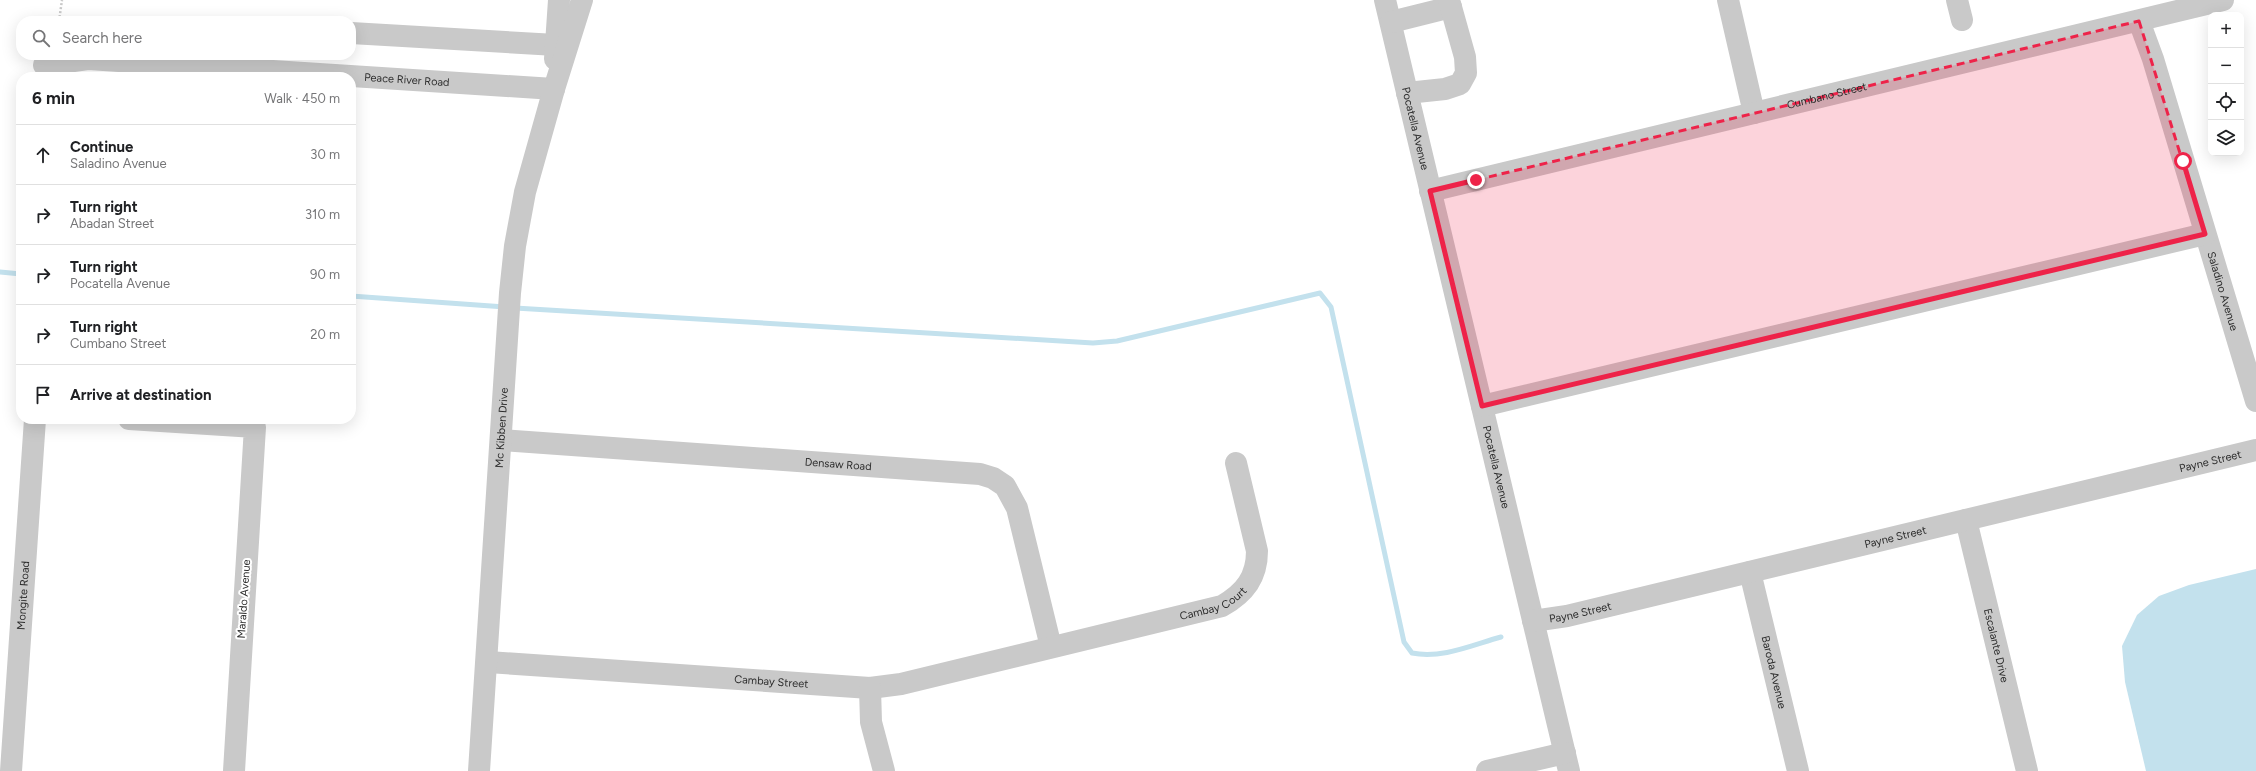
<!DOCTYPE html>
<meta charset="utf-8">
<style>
:root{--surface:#fff;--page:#f6f6f6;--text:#202124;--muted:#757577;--line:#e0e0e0}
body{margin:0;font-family:Figtree,sans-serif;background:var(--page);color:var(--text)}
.controls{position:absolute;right:12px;top:12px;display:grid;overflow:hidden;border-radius:8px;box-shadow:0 4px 16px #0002}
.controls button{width:36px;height:36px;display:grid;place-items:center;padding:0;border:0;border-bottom:1px solid var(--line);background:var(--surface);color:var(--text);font:20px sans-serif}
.stop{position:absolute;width:12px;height:12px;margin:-9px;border:3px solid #ee2349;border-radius:50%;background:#fff}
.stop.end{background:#ee2349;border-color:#fff;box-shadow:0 1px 4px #0008}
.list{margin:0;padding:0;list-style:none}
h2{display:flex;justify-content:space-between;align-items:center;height:52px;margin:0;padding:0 16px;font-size:17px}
h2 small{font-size:13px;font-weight:400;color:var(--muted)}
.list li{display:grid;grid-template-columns:26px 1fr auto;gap:12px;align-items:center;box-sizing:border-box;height:60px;padding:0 16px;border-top:1px solid var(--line)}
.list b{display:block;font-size:15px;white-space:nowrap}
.list p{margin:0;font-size:13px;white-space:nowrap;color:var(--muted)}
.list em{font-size:13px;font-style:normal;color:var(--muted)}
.icon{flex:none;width:22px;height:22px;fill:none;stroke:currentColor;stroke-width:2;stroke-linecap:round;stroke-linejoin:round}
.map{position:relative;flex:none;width:2256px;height:771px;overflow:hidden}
.search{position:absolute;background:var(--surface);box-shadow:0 4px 16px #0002;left:16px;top:16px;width:340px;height:44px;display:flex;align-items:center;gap:10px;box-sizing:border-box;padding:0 14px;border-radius:16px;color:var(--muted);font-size:15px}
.panel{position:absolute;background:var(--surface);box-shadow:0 4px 16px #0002;left:16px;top:72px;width:340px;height:352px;border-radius:16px}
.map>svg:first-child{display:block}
.water{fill:#c3e1ed}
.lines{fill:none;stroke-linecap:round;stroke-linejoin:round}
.stream{stroke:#c3e1ed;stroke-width:5}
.path{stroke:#c9c9c9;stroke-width:2.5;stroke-dasharray:2 2;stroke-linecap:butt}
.minor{stroke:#c9c9c9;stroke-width:22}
.route{stroke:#ee2349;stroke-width:5}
.marked{fill:#ee2349;fill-opacity:0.2;stroke:#ee2349;stroke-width:3;stroke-dasharray:8 5;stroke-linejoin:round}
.labels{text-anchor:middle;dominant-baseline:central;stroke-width:4;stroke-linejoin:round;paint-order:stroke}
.street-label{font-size:11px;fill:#2c2c2c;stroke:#fff}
</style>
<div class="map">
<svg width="2256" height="771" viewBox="0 0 2256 771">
<rect width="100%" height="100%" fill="#fff"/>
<path class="water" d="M2256,569V771H2146L2125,682L2122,646L2137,615L2159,596L2189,585Z"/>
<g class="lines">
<path class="stream" d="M0,272L21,274
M351,296L505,307
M515,308L1093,343L1117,341L1320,293L1331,307L1404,642L1412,653C1442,659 1472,645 1501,637"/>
<path class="path" d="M59,21L62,0"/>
<g class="minor">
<path id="s1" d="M1385,0L1569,771"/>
<path d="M1728,0L1754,113"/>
<path d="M1957,0L1962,20"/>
<path id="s2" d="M2139,21L2153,59L2256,401"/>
<path d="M1391,22L1451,7"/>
<path d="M351,33L556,45"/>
<path d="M555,59L559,0"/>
<path id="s3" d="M44,65L88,59L554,89"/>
<path d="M1407,93L1445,89L1460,84L1466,73L1465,57L1449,0"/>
<path id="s4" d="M1430,191L2223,0"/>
<path d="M1482,406L2205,234"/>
<path d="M129,419L255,427L234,771"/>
<path id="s5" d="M501,440L980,474L993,478L1005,486L1017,508L1051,647"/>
<path id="s6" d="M1966,520L2027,771"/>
<path id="s7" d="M1750,572L1798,771"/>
<path id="s8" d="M1533,621L1567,616L2256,450"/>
<path id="s9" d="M488,662L870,688L901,684L1222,606C1245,593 1257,577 1257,551L1236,463"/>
<path d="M870,688L871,722L884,771"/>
<path id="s10" d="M11,771L35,419"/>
<path id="s11" d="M479,771L510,293L515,246L525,192L554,89L582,0"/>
<path d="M1487,771L1565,753"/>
</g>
</g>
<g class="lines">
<path class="route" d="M1476,180L1430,191L1482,406L2205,234L2183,161"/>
</g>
<path class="marked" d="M2139,21L2205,234L1482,406L1430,191Z"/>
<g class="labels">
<g class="street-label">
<text stroke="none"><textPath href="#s3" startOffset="364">Peace River Road</textPath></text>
<text stroke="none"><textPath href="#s4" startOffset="408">Cumbano Street</textPath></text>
<text stroke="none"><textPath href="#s1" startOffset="132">Pocatella Avenue</textPath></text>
<text stroke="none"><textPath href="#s2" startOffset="283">Saladino Avenue</textPath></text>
<text stroke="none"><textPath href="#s11" startOffset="344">Mc Kibben Drive</textPath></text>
<text stroke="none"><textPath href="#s8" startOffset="696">Payne Street</textPath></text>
<text stroke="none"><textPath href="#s5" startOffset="338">Densaw Road</textPath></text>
<text stroke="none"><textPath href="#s1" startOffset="480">Pocatella Avenue</textPath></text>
<text stroke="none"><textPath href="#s8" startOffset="372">Payne Street</textPath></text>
<text stroke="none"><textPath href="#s10" startOffset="176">Mongite Road</textPath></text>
<text transform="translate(244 599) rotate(-86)">Maraldo Avenue</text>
<text stroke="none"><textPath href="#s9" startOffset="737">Cambay Court</textPath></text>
<text stroke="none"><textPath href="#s8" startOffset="48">Payne Street</textPath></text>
<text stroke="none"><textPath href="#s6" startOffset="129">Escalante Drive</textPath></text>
<text stroke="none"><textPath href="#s7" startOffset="103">Baroda Avenue</textPath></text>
<text stroke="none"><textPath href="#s9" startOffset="284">Cambay Street</textPath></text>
</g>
</g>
</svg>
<div class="controls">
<button>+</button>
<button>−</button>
<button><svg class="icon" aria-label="locate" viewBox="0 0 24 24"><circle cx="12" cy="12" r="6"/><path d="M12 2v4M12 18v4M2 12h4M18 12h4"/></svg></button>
<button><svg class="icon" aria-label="layers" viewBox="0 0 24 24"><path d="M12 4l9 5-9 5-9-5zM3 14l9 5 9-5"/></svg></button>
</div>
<div class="stop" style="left:2183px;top:161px"></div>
<div class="stop end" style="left:1476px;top:180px"></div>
<div class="search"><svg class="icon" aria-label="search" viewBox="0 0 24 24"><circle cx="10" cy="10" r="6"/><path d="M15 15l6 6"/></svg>Search here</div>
<section class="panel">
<h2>6 min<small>Walk · 450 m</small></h2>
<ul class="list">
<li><svg class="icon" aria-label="ahead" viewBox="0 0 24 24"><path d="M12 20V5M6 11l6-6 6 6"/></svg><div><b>Continue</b><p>Saladino Avenue</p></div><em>30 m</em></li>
<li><svg class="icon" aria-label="right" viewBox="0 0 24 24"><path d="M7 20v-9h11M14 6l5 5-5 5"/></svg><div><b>Turn right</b><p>Abadan Street</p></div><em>310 m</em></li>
<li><svg class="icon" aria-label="right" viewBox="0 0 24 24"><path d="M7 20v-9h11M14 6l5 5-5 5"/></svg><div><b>Turn right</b><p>Pocatella Avenue</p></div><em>90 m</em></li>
<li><svg class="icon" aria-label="right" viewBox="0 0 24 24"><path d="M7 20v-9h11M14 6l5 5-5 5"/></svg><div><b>Turn right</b><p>Cumbano Street</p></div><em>20 m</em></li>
<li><svg class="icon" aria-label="arrive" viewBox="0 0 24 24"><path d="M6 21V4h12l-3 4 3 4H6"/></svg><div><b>Arrive at destination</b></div></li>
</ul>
</section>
</div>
